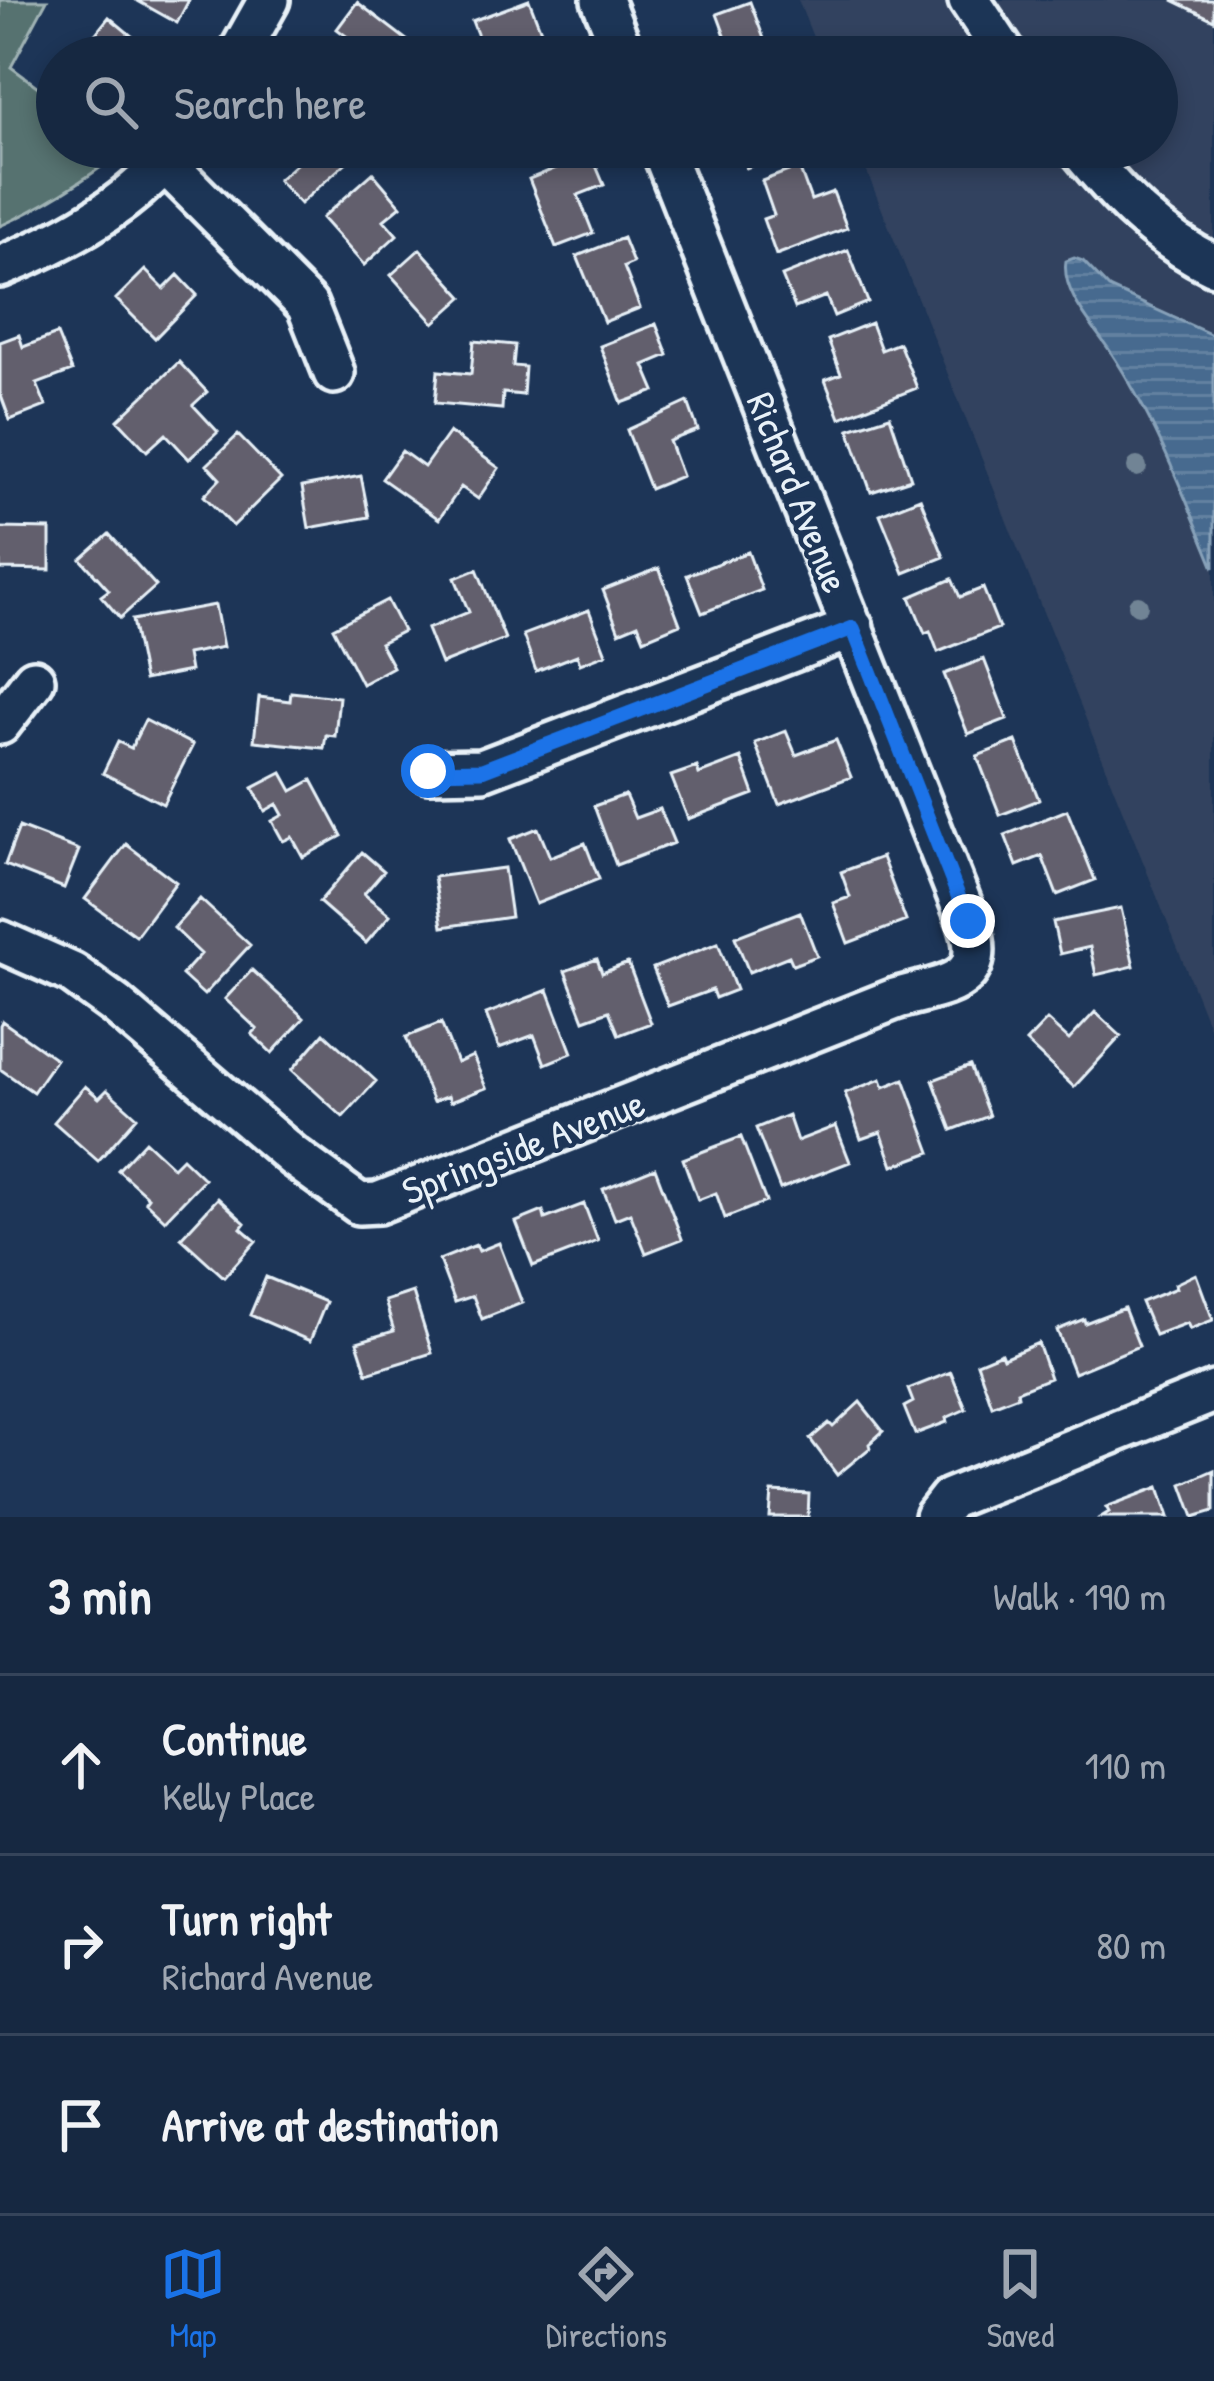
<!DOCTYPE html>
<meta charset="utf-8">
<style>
:root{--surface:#162841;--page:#1f3048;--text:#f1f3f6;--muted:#9ea6b1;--line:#35445a;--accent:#1a73e8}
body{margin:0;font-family:"Patrick Hand",sans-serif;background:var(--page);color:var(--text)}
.stop{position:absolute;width:36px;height:36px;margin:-27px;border:9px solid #1a73e8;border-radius:50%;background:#fff}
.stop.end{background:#1a73e8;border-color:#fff;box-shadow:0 3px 12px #0008}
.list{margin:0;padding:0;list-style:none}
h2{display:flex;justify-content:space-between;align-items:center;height:156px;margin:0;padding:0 48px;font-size:51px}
h2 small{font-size:39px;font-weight:400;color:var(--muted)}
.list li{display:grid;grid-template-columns:78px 1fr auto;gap:36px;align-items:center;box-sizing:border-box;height:180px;padding:0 48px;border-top:3px solid var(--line)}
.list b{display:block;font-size:45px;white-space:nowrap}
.list p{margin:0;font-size:39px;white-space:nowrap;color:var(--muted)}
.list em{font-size:39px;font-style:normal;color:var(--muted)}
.icon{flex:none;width:66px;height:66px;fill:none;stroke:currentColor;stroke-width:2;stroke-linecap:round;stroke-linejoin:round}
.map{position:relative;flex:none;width:1214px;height:1517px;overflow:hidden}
.search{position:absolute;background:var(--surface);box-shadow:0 6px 18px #0003;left:36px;right:36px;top:36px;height:132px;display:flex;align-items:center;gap:30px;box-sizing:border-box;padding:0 42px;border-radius:66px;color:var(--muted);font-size:45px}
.sheet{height:696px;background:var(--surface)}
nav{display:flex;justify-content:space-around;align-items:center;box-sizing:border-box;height:168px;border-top:3px solid var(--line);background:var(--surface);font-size:33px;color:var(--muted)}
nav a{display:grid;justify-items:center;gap:6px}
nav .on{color:var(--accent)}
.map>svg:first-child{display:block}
.built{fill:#32425e}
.green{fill:#567270;stroke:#9fb2b4;stroke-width:3}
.water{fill:url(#water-rules);stroke:#87a1b9;stroke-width:3}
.building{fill:#625f6d;stroke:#e8f1f8;stroke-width:3}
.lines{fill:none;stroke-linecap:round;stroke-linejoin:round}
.minor-casing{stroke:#e8f1f8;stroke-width:48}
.minor{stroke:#1d3557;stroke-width:39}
.tree{fill:#718495}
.route{stroke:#1a73e8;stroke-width:15}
.labels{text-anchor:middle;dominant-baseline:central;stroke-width:9;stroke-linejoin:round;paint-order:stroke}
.street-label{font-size:39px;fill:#e8f1f8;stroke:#1d3557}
</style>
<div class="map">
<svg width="1214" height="1517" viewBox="0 0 1214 1517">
<defs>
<pattern id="water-rules" width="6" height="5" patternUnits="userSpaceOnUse" patternTransform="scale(3)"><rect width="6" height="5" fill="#476b8f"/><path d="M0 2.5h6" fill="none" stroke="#6281a0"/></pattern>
</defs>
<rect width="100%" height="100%" fill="#1d3557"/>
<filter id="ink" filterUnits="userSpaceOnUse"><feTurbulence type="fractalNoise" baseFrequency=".00833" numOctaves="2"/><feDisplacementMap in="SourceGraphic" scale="24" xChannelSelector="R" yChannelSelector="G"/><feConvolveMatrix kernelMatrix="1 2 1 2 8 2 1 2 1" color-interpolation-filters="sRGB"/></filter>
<g filter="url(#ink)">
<path class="built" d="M798,0H1214V1039L857,147H1157V57H821Z"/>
<path class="green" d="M0,0H47L11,67L57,101V147H120L124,150C85,180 45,206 0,226Z"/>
<path class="water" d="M1074,258L1083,261L1109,288L1214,336V568C1184,495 1154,417 1110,351C1093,326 1061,292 1066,261Z"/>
<path class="building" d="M136,0H189L177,23Z
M529,0L541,31L517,40L523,57H486L472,21Z
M1172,0H1214V20Z
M357,2L412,44L402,57H355L362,48L337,29Z
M750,2L771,57H710L730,49L717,14Z
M109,17L157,57H77Z
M281,147H337L349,160L300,204L278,180L296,164Z
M515,147H553L555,151L522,164Z
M738,147H781L784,153L746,168Z
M591,154L604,185L578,195L593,233L556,247L529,179Z
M799,167L811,200L833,192L847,228L776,255L763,219L774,215L762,181Z
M373,173L401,206L384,220L397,235L364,265L322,218Z
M623,238L633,263L624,267L640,308L604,322L577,256Z
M420,249L463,297L434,323L391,275Z
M848,250L868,302L834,316L826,296L795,308L782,276Z
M145,270L164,289L178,275L197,295L155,338L116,299Z
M871,323L881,350L899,343L917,388L840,418L825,380L841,374L828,340Z
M656,324L668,355L644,365L655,391L622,403L600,346Z
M57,334L72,371L37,384L46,406L10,420L0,393V342L19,335L23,347Z
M474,341L515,345L513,366L525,367L523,395L503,393L502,409L435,403L438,371L471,374Z
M179,362L207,392L193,405L218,432L189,459L166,434L147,451L118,420Z
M688,402L698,430L669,441L682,476L650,489L627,430Z
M890,416L911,479L871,492L849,429Z
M449,432L499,468L478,499L461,487L439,519L382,479L402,451L424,467Z
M238,435L281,479L233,526L204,496L220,479L207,465Z
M361,476L369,517L309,528L302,487Z
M920,498L944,557L904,573L880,514Z
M0,528L50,529V570L0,569Z
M109,534L156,586L120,618L101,596L109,590L81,559Z
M748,552L762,590L702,613L687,575Z
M659,568L680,624L644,639L638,624L619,632L603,590Z
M477,569L505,639L441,664L427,629L469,612L455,578Z
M952,579L960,597L983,588L999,628L938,652L930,631L925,633L910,597Z
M387,600L403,631L380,643L393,667L362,684L333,628Z
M215,605L223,647L187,654L190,671L144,680L132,620Z
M589,610L606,654L580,664L577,655L536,671L523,635Z
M984,659L1007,719L968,734L944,674Z
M291,692L339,697L335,736L326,735L324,748L254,741L259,697L290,701Z
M145,720L193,745L163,804L103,773L118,742L131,748Z
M786,731L796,755L836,740L851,777L779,804L755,743Z
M1016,741L1039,800L1000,815L977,756Z
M741,758L754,794L688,819L671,776L697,767L699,774Z
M282,773L292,791L312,780L342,836L303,857L292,837L283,841L272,821L283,815L277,804L265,811L253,788Z
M625,795L635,818L660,809L674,843L616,865L594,806Z
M1067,810L1095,880L1057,895L1042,856L1017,866L1005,835Z
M19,827L79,850L64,888L5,865Z
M538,828L550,857L585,843L599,879L536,904L510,839Z
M126,844L176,882L136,936L85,899Z
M362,852L384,871L364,894L390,915L366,943L319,902Z
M882,857L906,921L848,943L833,903L850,897L841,872Z
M504,868L511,917L442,927L434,877Z
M200,899L250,945L204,995L182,975L201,954L174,928Z
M1121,908L1134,966L1096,975L1090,947L1060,954L1053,922Z
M800,912L817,956L793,965L789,956L749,972L735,937Z
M718,943L736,990L715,998L712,990L668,1006L653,968Z
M597,959L602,973L628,963L651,1023L619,1035L609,1011L584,1020L565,971Z
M252,970L304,1018L272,1053L252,1034L257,1029L225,999Z
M548,990L572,1053L545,1064L534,1035L499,1048L486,1014Z
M1095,1012L1121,1036L1074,1087L1026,1042L1047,1020L1069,1040Z
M2,1021L56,1059L33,1092L0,1069V1025Z
M441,1023L457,1063L473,1056L486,1088L450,1102L448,1096L433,1102L406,1037Z
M324,1033L376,1081L343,1117L292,1070Z
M970,1066L989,1116L952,1130L933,1080Z
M881,1079L884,1087L904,1079L931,1152L893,1166L881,1132L861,1139L845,1093Z
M85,1086L99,1098L107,1090L137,1117L98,1161L54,1122Z
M788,1115L797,1141L836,1126L850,1162L780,1189L756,1128Z
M741,1137L766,1202L725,1218L716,1193L698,1200L683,1159Z
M145,1141L173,1167L182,1158L204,1179L165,1220L145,1201L148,1197L118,1170Z
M655,1168L682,1239L646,1253L630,1213L615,1219L603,1189Z
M218,1198L245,1223L241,1228L256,1241L224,1277L181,1238Z
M584,1204L598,1241L533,1266L516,1222L543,1211L545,1219Z
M499,1243L522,1303L482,1319L473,1296L455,1302L439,1260L476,1245L479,1251Z
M1196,1274L1213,1320L1190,1329L1187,1323L1155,1335L1141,1302L1176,1288L1175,1284Z
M266,1277L326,1302L310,1341L250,1315Z
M413,1292L432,1353L367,1373L357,1342L394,1331L385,1301Z
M1124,1308L1139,1346L1074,1373L1057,1330L1084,1319L1085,1323Z
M1038,1343L1050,1378L1017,1391L1018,1396L992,1406L977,1363L1001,1353L1003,1358Z
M951,1372L966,1409L946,1418L947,1422L915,1434L904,1407L913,1402L908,1389Z
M860,1402L883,1431L869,1444L870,1448L837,1475L810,1439L829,1423L833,1427Z
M1214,1470V1511L1194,1517L1182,1484Z
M1159,1487L1169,1517H1101L1109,1512L1106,1507Z
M772,1492L809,1494L808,1517H770Z"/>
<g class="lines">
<g class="minor-casing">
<path id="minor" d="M602,0L625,57
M969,0L1007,57
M237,57L269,0
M1078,147C1117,195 1157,238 1214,265
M165,163L307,305L334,373
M0,267C65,241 134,204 177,147
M0,724L34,680
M428,771L482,770L853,628
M0,941L72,973L116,1005L293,1156L359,1204L378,1203L895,999C944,984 991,986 968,921L661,147
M935,1517L949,1499L1214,1392"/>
</g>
<use href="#minor" class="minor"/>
</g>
<g class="tree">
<circle cx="1137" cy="467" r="10"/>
<circle cx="1138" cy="605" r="10"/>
</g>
</g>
<g class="lines" filter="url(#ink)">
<path class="route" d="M428,771L482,770L853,628L968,921"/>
</g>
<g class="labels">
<g class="street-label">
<text transform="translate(799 492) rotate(68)">Richard Avenue</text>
<text transform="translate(523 1146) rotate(-21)">Springside Avenue</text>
</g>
</g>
</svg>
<div class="stop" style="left:428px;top:771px"></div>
<div class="stop end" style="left:968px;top:921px"></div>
<div class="search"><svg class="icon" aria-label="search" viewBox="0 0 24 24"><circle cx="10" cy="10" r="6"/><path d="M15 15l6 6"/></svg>Search here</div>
</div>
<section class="sheet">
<h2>3 min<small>Walk · 190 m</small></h2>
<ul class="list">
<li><svg class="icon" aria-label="ahead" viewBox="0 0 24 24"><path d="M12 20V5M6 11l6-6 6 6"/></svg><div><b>Continue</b><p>Kelly Place</p></div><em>110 m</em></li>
<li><svg class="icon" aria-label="right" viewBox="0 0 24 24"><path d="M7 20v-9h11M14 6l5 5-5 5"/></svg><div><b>Turn right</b><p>Richard Avenue</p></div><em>80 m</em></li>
<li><svg class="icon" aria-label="arrive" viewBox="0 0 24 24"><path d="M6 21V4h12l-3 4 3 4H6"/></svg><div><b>Arrive at destination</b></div></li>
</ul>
</section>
<nav>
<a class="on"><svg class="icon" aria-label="map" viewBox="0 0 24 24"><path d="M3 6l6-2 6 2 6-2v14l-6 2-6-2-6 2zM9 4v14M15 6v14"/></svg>Map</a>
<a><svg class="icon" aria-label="directions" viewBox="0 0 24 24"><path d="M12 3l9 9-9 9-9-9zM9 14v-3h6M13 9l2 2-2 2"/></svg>Directions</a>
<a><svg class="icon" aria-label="saved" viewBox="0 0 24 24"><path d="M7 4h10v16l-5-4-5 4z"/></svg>Saved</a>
</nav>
